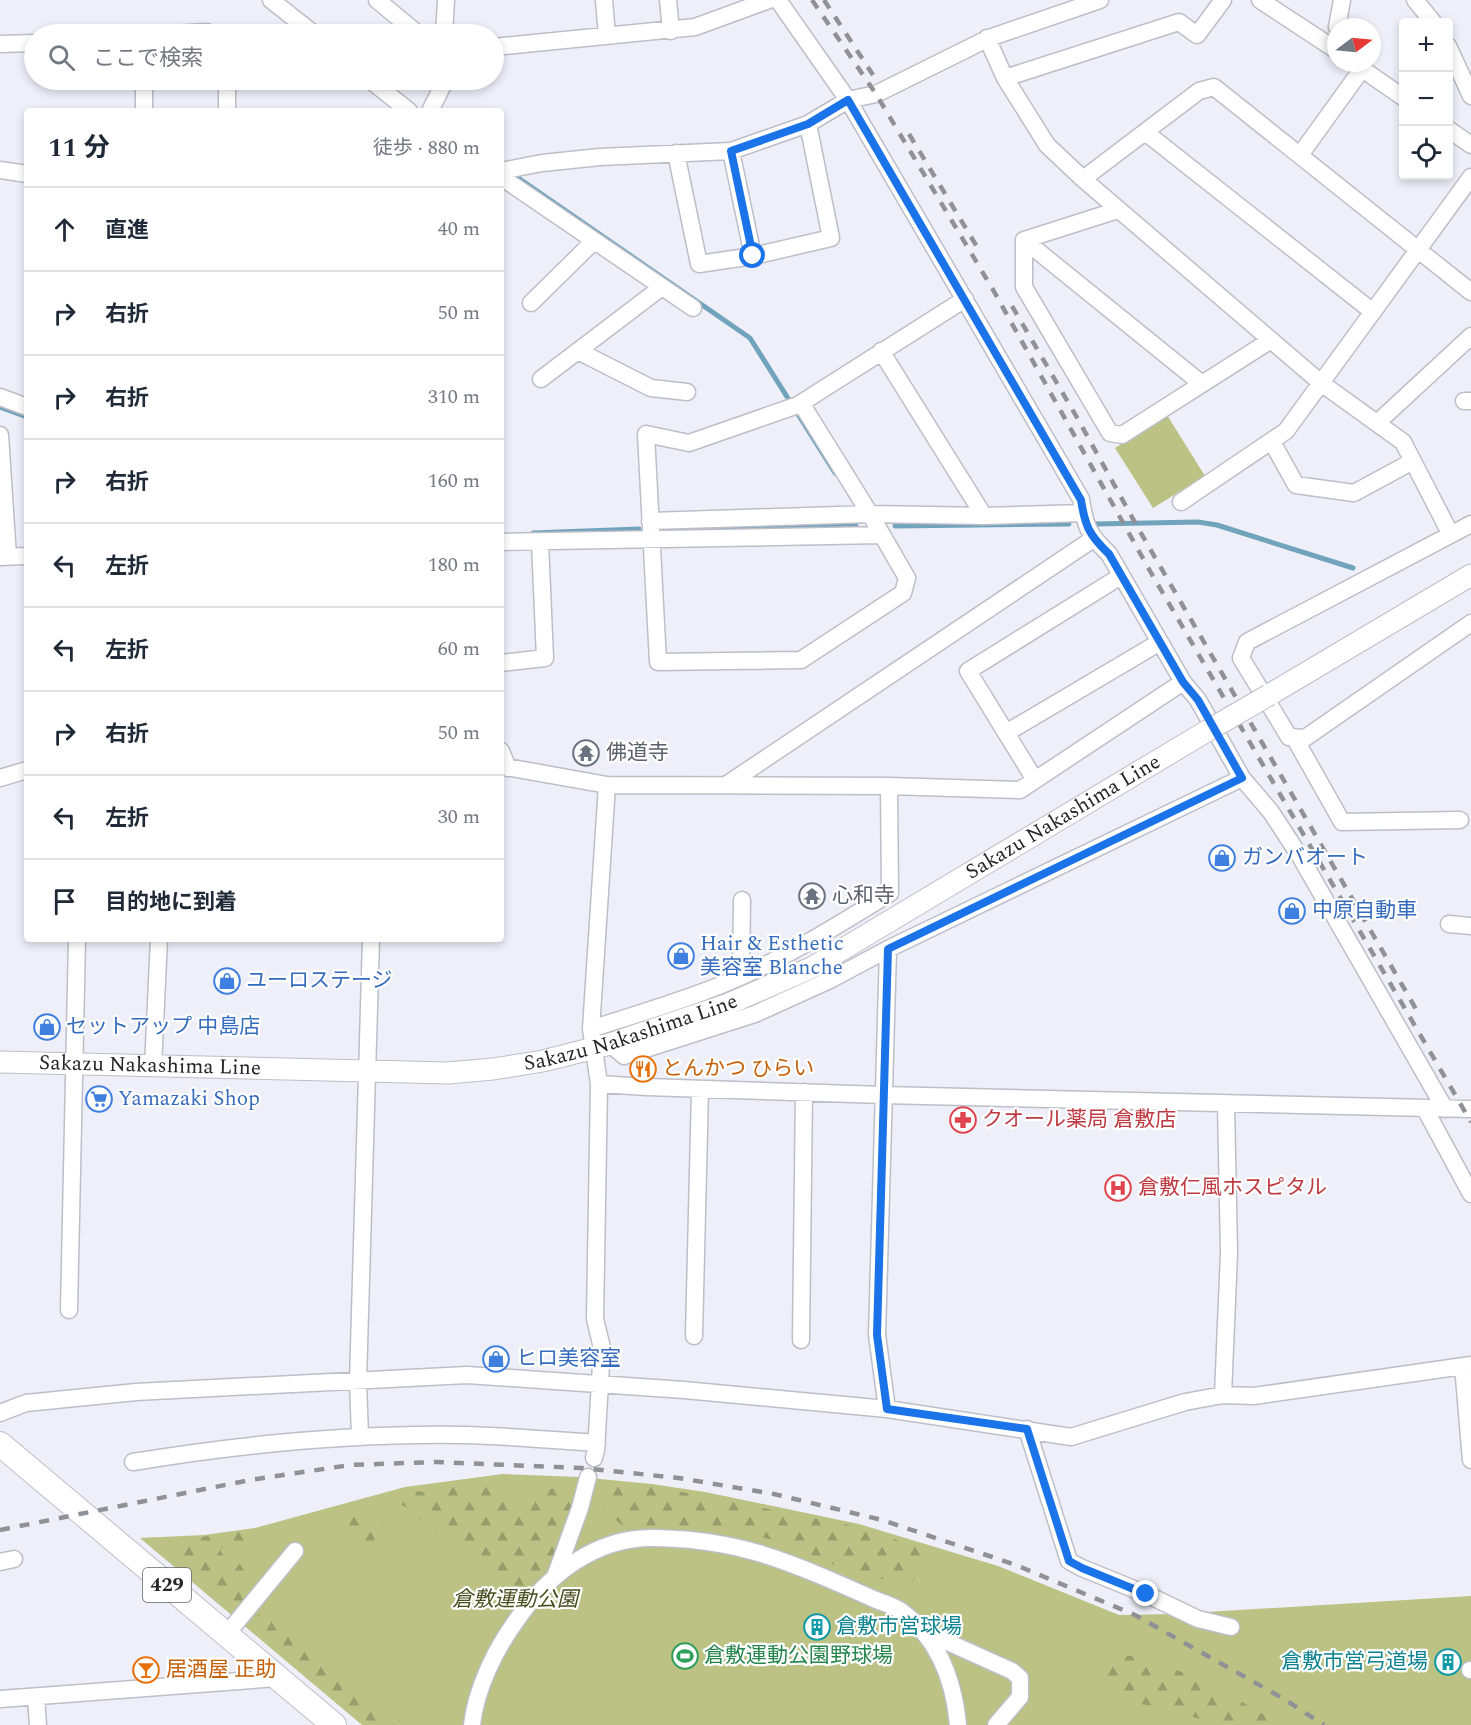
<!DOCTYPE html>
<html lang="ja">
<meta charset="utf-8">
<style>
:root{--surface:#fff;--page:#f2f2f3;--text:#1f2937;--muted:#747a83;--line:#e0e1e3}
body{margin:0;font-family:Spectral,"Noto Sans JP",serif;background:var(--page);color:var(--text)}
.controls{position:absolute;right:18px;top:18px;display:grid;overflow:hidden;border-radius:6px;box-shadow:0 3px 9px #0003}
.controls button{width:54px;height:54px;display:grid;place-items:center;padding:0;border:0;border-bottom:2px solid var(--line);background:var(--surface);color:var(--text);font:30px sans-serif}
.compass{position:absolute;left:1327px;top:18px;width:54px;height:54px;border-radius:50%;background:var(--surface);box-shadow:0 3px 9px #0003;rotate:74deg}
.stop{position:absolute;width:18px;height:18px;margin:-14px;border:4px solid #1a73e8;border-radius:50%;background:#fff}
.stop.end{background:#1a73e8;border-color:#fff;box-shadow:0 2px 6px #0008}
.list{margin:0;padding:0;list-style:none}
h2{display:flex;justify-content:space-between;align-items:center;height:78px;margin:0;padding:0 24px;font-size:26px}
h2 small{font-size:20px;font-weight:400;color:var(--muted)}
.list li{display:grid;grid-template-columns:39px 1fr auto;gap:18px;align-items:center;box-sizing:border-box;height:84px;padding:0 24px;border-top:2px solid var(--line)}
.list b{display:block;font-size:22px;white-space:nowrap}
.list em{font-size:20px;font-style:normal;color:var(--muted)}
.icon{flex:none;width:33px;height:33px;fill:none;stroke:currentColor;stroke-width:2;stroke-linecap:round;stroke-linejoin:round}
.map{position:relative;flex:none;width:1471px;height:1725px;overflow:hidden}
.search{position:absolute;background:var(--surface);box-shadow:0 3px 9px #0003;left:24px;top:24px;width:480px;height:66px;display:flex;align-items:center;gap:15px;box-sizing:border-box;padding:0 21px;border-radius:33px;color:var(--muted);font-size:22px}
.panel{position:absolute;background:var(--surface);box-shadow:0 3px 9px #0003;left:24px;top:108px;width:480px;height:834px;border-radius:6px}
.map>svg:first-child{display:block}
.green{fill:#bbc284}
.forest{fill:url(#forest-firs)}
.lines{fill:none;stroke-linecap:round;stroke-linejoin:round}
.stream{stroke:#71a4bc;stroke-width:5}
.minor-casing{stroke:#bdbec8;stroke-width:19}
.major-casing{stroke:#bdbec8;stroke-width:23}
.highway-casing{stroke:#bdbec8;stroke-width:26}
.minor{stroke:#fff;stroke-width:16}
.major{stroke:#fff;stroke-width:21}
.highway{stroke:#fff;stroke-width:24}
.rail{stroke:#909097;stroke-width:4.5;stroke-dasharray:10 10;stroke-linecap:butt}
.major-bridge-casing{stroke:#bdbec8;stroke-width:23;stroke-linecap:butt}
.major-bridge{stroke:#fff;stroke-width:21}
.route{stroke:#1a73e8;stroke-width:8}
.labels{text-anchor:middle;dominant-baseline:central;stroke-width:4.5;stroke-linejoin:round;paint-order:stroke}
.shield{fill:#fff;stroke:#666669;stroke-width:1.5}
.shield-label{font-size:20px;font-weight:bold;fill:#252529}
.worship-label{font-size:21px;fill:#5b616d;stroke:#fff;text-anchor:start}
.street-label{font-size:21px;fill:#252529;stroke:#fff}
.shop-label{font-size:21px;fill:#366cbe;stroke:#fff;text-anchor:start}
.food-label{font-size:21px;fill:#c56008;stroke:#fff;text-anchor:start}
.health-label{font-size:21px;fill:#be3a42;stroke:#fff;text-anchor:start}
.park-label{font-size:21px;font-style:italic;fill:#484d1d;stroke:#fff}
.culture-label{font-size:21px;fill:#0d838f;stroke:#fff;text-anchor:start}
.leisure-label{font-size:21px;fill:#27864d;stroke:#fff;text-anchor:start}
</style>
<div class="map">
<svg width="1471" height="1725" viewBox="0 0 1471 1725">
<defs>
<pattern id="forest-firs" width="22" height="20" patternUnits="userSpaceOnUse" patternTransform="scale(1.5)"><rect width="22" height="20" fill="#bbc284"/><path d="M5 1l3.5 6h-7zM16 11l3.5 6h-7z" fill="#989d6c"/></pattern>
</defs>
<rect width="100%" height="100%" fill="#eeeff9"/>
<path class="green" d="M1167,415L1205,476L1153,508L1115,448Z
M503,1474L579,1477L652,1484L705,1492L859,1524L998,1566L1119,1615L1174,1614L1471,1596V1725H362L140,1538L204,1535L255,1528L405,1487Z"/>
<path class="forest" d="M605,1482L652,1486L859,1527L924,1549C924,1564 919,1573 910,1585L850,1572L779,1541L730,1531L727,1539L644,1527L626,1528C612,1517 602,1510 599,1491Z
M462,1485C472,1485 497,1482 505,1486C516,1492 512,1499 526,1504L547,1489L572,1488L579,1495C569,1525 561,1553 539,1577C536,1580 533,1584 529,1586C506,1597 429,1525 409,1509L402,1505L395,1506L392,1500L393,1495C412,1482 413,1494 429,1492C440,1490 451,1487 462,1485Z
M343,1510C353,1513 361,1509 371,1512L375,1519L383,1521V1527L371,1544L364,1545L333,1520V1515Z
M247,1530L252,1538L249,1546L231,1549L224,1546L220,1550C228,1563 230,1571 227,1586L214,1593C197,1584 193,1573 194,1555L184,1560L175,1551V1544L180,1538L189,1539Z
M243,1559H251L254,1568C251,1575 245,1579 243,1586L247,1592L245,1600L240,1603L234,1601L232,1591L236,1586C228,1576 237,1567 243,1559Z
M267,1611L405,1725H369L250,1624L256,1616Z
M1123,1655C1169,1659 1241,1700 1281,1725H1211L1203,1720L1167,1708L1133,1703L1112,1686L1105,1684L1097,1670L1103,1658Z"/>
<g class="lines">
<path class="stream" d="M511,173L750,338L835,473
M0,407L27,417
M1095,524L1198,522L1217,525L1353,568
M895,526L1069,524
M689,528L856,526
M533,533L639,529"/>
<g class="minor-casing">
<path id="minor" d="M271,0L314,34
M377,0L418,34
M604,0L607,36
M668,0L671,31
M778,0L848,100L1081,499C1085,527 1089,535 1109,554L1183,682
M1260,0L1336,50
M1415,0L1433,22
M1337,27L1342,0
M172,34L207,32
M444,34L446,0
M987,38L1005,78
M0,44L34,43
M1448,46L1471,96
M494,47L695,27L769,0
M1355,64L1404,98
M227,80V111
M370,80L409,111
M144,82V111
M430,111L442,87V80
M1448,129L1471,145
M1145,132L1373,312
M731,151L753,256L831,238L808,124
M676,153L699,264L753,256
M1300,155L1362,69
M0,170L27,174
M501,171L542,163L600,157L731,151L808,124L848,100L876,94L989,38L1100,0
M501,177L693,308
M1083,179L1047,145L1005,78L1179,22L1197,35L1223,0
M1118,210L1024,240V287L1110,433L1122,435L1271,340
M1024,240L1202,384
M531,303L594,241
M578,351L651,388L687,392
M881,351L984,516
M541,379L662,287
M0,397L27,407
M1464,401H1471
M801,403L870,514L907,578L903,593L801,660L658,662L646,434L689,443L798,405L965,299
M1377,423L1471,336
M0,435L8,556
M1272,442L1296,485L1354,493L1413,461
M1181,502L1286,431L1471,177
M650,521L870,514L984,516L1083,513
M1471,524L1247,642L1241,658L1289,737L1305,738L1471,623
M1450,533L1403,442L1321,383L1083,179L1199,91L1214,87L1471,292
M501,542L882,535
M0,557L27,556
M501,663L545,658L540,542
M1006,733L1160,642
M1294,737L1342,822L1460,820
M501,751L508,768
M501,766L607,785L889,786L1020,790L1183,682L1198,700L1242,778L1271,812L1301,858L1445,1109
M0,778L27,770
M1035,780L968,671L1121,576
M726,785L1093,539
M1449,924L1471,926
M741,976L742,900
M591,1029C634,1015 679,1002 721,985C781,961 835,927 890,893L889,786
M610,1044L624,1056L755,1014L832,979L888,949L1242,778
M153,1067L159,939
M599,1084L647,1087L883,1095L1471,1109
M1425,1109L1471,1194
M69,1310L77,939
M694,1336L700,1089
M801,1340L804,1092
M1463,1366L1471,1460
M1223,1395L1229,1253L1226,1104
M887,1409L877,1335L888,949
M0,1413L26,1403L136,1392L467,1375L684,1390L887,1409L1071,1437L1185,1402L1223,1395L1254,1396L1471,1365
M1027,1429L1069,1561L1082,1568L1146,1594L1198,1619L1231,1627
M360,1436L358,1381L371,939
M594,1458L596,1450L602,1348L595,1319L599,1084L591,1029L607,785
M133,1462C243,1444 353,1433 464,1435C508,1436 553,1440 597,1443
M0,1562L14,1559
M556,1574L580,1508L588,1477
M923,1631L1012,1671L1020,1678V1697L996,1725
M226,1635L295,1551
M1470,1670H1471
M36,1697L38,1725
M0,1699L278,1678
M472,1725C476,1689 495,1650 516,1621C548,1575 595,1537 654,1538C666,1538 678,1539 691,1540C740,1545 776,1557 821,1576C840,1584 858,1592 876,1600C884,1603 894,1606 901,1611C938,1638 954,1681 958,1725"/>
</g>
<g class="major-casing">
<g id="major">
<path d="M1269,695L1471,575"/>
<path id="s1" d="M0,1062L448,1073L493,1069L543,1061L610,1044L726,1005L813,967L1207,731"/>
</g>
</g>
<g class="highway-casing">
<path id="highway" d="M0,1444L334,1725"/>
</g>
<use href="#minor" class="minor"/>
<use href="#major" class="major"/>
<use href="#highway" class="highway"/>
<path class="rail" d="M812,0L876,94L992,288L1150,571L1471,1122
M824,0L873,75
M909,134L979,250
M1012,306L1079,421L1138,528L1420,1016
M0,1530L250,1480L350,1465L436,1462L581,1468L679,1478L774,1494L882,1520L1016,1565L1135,1615L1284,1699L1324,1725"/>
<g class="major-bridge-casing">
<path id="major-bridge" d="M1207,731L1269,695"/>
</g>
<use href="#major-bridge" class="major-bridge"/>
</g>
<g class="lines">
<path class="route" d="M753,256L731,151L808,124L848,100L1081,500C1085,526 1089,535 1109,554L1183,682L1198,700L1242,778L888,949L877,1335L887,1409L1027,1429L1069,1561L1082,1568L1146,1594"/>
</g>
<defs>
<g id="temple-ring" transform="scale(1.35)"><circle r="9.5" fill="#fff" stroke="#6b7280" stroke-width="1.5"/><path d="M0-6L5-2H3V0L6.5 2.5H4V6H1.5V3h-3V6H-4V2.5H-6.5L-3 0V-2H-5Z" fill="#6b7280"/></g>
<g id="shop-ring" transform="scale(1.35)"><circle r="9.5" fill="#fff" stroke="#3f7fe0" stroke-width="1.5"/><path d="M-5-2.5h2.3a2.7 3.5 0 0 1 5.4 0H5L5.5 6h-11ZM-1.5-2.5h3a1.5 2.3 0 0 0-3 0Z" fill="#3f7fe0"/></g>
<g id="restaurant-ring" transform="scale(1.35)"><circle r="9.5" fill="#fff" stroke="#e8710a" stroke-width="1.5"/><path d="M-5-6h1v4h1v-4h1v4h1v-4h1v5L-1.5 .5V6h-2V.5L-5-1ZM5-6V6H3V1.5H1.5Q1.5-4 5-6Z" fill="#e8710a"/></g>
<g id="supermarket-ring" transform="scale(1.35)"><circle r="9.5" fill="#fff" stroke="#3f7fe0" stroke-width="1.5"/><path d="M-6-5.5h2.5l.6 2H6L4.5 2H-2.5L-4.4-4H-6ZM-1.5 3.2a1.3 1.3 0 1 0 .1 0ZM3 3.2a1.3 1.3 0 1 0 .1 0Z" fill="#3f7fe0"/></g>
<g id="pharmacy-ring" transform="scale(1.35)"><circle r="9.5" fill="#fff" stroke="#e0444e" stroke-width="1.5"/><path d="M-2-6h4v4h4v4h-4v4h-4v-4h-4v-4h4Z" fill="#e0444e"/></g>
<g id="hospital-ring" transform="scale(1.35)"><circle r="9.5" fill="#fff" stroke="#e0444e" stroke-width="1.5"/><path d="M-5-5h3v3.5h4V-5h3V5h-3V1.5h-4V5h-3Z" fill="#e0444e"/></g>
<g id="building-ring" transform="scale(1.35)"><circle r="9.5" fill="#fff" stroke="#0f9aa8" stroke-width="1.5"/><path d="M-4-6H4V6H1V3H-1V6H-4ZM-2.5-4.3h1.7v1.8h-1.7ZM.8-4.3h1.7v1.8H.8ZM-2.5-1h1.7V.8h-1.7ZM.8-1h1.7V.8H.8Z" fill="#0f9aa8"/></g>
<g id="stadium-ring" transform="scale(1.35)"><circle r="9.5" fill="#fff" stroke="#2e9e5b" stroke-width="1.5"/><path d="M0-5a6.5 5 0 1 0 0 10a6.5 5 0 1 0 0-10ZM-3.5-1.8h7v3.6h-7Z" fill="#2e9e5b"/></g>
<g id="bar-ring" transform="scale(1.35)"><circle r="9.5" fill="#fff" stroke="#e8710a" stroke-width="1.5"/><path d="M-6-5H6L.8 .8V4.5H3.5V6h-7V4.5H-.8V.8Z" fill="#e8710a"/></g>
</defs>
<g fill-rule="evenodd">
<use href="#temple-ring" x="586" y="753"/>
<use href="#shop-ring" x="1222" y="858"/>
<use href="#temple-ring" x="812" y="896"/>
<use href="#shop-ring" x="1292" y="911"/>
<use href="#shop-ring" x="681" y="956"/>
<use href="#shop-ring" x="227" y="981"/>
<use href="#shop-ring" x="47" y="1027"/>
<use href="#restaurant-ring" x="643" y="1069"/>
<use href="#supermarket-ring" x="99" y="1099"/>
<use href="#pharmacy-ring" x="963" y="1120"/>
<use href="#hospital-ring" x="1118" y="1188"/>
<use href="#shop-ring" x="496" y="1359"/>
<use href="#building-ring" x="817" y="1627"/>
<use href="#stadium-ring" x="685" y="1656"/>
<use href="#building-ring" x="1448" y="1662"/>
<use href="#bar-ring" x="146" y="1670"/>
</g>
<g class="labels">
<rect class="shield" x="143" y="1568" width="48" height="34" rx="4.5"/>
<g class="shield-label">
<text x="167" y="1585">429</text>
</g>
<g class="worship-label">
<text x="606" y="753">佛道寺</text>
<text x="832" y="896">心和寺</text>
</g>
<g class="street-label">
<text stroke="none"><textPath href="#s1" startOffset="1122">Sakazu Nakashima Line</textPath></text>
<text stroke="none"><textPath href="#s1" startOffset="636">Sakazu Nakashima Line</textPath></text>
<text stroke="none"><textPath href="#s1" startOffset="150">Sakazu Nakashima Line</textPath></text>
</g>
<g class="shop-label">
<text x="1242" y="858">ガンバオート</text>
<text x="1312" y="911">中原自動車</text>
<text x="700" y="944">Hair &amp; Esthetic<tspan x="700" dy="24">美容室 Blanche</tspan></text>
<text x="246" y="981">ユーロステージ</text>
<text x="66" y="1027">セットアップ 中島店</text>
<text x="118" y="1099">Yamazaki Shop</text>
<text x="516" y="1359">ヒロ美容室</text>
</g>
<g class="food-label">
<text x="662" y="1069">とんかつ ひらい</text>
<text x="166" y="1670">居酒屋 正助</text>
</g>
<g class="health-label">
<text x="982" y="1120">クオール薬局 倉敷店</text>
<text x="1138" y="1188">倉敷仁風ホスピタル</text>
</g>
<g class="park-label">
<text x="515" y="1600">倉敷運動公園</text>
</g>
<g class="culture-label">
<text x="836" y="1627">倉敷市営球場</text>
<text x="1428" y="1662" text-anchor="end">倉敷市営弓道場</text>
</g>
<g class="leisure-label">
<text x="704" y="1656">倉敷運動公園野球場</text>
</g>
</g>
</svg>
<div class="controls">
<button>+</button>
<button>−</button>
<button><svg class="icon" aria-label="locate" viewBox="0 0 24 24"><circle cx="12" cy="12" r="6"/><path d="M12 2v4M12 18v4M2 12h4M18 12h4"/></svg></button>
</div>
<svg class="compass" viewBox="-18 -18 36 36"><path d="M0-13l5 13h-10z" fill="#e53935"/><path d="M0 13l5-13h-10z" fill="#747a83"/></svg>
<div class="stop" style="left:753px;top:256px"></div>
<div class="stop end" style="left:1146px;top:1594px"></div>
<div class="search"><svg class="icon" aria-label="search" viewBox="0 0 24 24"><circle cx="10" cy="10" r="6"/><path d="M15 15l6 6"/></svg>ここで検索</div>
<section class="panel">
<h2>11 分<small>徒歩 · 880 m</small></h2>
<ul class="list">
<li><svg class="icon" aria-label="ahead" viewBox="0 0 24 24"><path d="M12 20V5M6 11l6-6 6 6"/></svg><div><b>直進</b></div><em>40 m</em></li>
<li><svg class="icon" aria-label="right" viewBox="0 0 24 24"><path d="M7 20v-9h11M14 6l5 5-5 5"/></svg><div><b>右折</b></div><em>50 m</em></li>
<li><svg class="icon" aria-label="right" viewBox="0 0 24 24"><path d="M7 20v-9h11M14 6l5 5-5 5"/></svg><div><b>右折</b></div><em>310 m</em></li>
<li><svg class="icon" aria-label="right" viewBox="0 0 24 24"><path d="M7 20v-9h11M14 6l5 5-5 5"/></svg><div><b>右折</b></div><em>160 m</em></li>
<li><svg class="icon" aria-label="left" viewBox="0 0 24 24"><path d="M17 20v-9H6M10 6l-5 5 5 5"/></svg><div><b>左折</b></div><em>180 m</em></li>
<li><svg class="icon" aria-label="left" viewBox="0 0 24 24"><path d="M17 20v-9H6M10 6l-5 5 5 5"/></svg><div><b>左折</b></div><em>60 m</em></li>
<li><svg class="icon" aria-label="right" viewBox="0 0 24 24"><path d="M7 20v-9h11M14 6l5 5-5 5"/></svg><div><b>右折</b></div><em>50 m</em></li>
<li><svg class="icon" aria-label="left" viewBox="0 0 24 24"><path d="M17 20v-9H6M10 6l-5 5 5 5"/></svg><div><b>左折</b></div><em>30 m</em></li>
<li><svg class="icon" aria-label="arrive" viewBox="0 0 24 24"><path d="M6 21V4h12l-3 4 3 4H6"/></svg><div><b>目的地に到着</b></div></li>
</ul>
</section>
</div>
